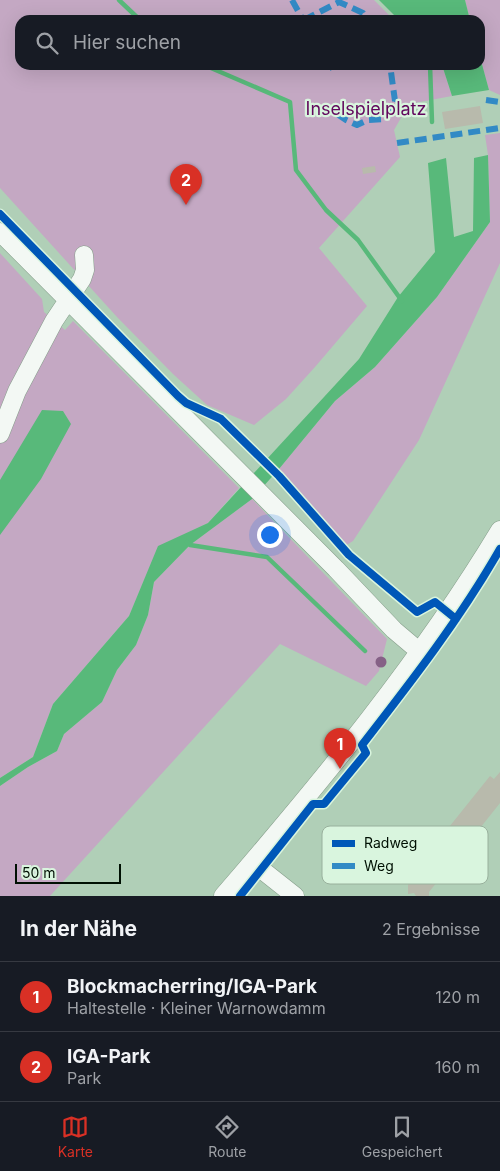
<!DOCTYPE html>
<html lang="de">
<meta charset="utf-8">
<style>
:root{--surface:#171b24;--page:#242831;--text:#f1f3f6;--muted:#9ea1a6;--line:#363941;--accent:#d93025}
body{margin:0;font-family:Inter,sans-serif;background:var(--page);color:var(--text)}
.scale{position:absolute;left:15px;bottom:12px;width:106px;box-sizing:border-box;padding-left:5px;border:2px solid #001003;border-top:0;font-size:14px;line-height:18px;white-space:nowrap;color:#001003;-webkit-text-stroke:4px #d9f5de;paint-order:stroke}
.you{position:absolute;left:269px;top:534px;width:18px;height:18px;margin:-12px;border:4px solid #fff;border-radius:50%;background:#1a73e8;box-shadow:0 0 0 8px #1a73e833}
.badge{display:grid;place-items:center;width:32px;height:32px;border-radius:50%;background:var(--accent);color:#fff;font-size:16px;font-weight:700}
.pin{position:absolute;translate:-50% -41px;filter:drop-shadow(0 1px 2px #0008)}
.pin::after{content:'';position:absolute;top:26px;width:18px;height:15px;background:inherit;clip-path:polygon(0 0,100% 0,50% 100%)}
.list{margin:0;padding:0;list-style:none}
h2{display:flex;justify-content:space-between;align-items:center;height:65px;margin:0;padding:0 20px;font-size:21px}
h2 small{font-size:16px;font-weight:400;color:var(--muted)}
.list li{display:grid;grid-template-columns:32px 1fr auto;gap:15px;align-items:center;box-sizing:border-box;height:70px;padding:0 20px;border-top:1px solid var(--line)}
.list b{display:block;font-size:19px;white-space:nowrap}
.list p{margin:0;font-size:16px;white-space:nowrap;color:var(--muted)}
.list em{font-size:16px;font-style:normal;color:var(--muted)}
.icon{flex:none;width:28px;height:28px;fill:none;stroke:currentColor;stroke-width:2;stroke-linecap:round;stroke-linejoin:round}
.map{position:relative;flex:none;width:500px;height:896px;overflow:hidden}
.search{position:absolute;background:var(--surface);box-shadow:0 5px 20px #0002;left:15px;right:15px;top:15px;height:55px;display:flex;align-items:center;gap:12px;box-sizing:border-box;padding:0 18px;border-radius:15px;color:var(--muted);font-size:19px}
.sheet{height:205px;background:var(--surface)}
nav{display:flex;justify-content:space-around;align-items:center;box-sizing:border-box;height:70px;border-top:1px solid var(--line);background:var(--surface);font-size:14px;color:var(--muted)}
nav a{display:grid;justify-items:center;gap:2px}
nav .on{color:var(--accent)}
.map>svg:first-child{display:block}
.green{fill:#c4a8c3}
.water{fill:#58b97a}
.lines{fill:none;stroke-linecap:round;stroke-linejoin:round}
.stream{stroke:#58b97a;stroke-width:4.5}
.building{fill:#b8baac}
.minor-casing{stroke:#859d8a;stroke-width:19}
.minor{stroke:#f3f8f4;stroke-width:18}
.quiet{stroke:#328ac5;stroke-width:6;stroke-dasharray:12 6;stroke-linecap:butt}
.cycleway-casing{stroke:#d9f5de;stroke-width:11}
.cycleway{stroke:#0057b8;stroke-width:8}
.tree{fill:#856186}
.labels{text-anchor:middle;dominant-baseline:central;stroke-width:4.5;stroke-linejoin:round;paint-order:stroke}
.park-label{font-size:18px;fill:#62075d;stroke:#d9f5de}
.key{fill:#d9f5de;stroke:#98b09c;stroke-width:1}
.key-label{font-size:14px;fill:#001003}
</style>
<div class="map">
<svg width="500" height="896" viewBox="0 0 500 896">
<rect width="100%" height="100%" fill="#b0cfb7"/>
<path class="green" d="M0,0H374L394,20H20V65H441L443,68L452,96L409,104L394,130L400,157L319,248L367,306L315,367L286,399L254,425L207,405L173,374L117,317L0,188Z
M465,0H500V95L489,90L480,57V20H470Z
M500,133V263L419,440L353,541L345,546L279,469L335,401L375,367L437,297L490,222L488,155L485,135Z
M0,253L42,299L44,312L65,330L73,321L239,488L208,523L158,547L129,616L53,704L33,757L0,778Z
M252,499L387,639L379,671L366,686L280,644L50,896H0V786L28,767L57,751L64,734L102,702L117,670L136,645L148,615L154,582L190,545Z"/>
<path class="water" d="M379,0H465L470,20H399Z
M480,57L489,90L452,96L443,68L441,65H480Z
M488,155L490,222L437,297L375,367L335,401L279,469L252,499L190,545L154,582L148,615L136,645L117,670L102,702L64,734L57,751L28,767L0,786V778L33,757L53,704L129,616L158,546L208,523L359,359L398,297L435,252L428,163L446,158L454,237L473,231L474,158Z
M42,410L63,411L71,424L41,479L0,535V480Z"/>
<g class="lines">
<path class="stream" d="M119,0L140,20
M204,65L290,102L296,170L326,210L358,240L402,301
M430,65L432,122
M187,542L190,545L267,557L365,651"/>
</g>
<path class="building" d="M480,106L483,123L445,129L442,112Z
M375,166L376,172L363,174L362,168Z
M500,772V803L429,892V896H416L414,893L408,894V885L413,878L416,881L419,878L413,872L490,776L494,779Z"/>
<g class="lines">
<g class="minor-casing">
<path id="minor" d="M0,232L336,569L394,630L420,652
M0,434L17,391L54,321L82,279L85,270L84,255
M252,862L295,896
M223,896C323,780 421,661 500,530"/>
</g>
<use href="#minor" class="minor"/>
<path class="quiet" d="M292,0L303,20
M304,20L339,2L363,13L367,20
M329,68L336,65
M486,100L500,102
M337,114L346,120L357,125L368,120L386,119L395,101L391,72L387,65
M397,143L500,128"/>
<g class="cycleway-casing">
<path id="cycleway" d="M0,214L178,396L186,403L221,419L279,476L349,555L417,612L435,602L456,619
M240,896L313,804H324L366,753L362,745C411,682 460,619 500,549"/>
</g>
<use href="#cycleway" class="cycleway"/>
</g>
<circle class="tree" cx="381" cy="662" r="5.5"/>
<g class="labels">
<g class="park-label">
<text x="366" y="108">Inselspielplatz</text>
</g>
</g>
<rect x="322" y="826" width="166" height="58" rx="8" class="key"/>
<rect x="332" y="840" width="23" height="7" fill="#0057b8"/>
<rect x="332" y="863" width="23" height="6" fill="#328ac5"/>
<g class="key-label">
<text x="364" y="848">Radweg</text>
<text x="364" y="871">Weg</text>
</g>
</svg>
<div class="scale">50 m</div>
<div class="you"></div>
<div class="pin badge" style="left:340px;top:769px">1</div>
<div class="pin badge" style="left:186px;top:205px">2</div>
<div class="search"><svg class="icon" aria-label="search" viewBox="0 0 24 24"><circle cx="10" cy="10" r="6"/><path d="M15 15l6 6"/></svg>Hier suchen</div>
</div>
<section class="sheet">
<h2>In der Nähe<small>2 Ergebnisse</small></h2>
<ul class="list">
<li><span class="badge">1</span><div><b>Blockmacherring/IGA-Park</b><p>Haltestelle · Kleiner Warnowdamm</p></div><em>120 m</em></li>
<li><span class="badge">2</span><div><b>IGA-Park</b><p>Park</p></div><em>160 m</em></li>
</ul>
</section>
<nav>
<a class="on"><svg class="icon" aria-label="map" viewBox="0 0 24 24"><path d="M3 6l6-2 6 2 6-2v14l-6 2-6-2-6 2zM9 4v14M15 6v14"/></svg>Karte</a>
<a><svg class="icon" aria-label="directions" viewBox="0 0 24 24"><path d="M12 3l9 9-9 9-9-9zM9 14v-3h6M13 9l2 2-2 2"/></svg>Route</a>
<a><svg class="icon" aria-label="saved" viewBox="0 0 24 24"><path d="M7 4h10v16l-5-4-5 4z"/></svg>Gespeichert</a>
</nav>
